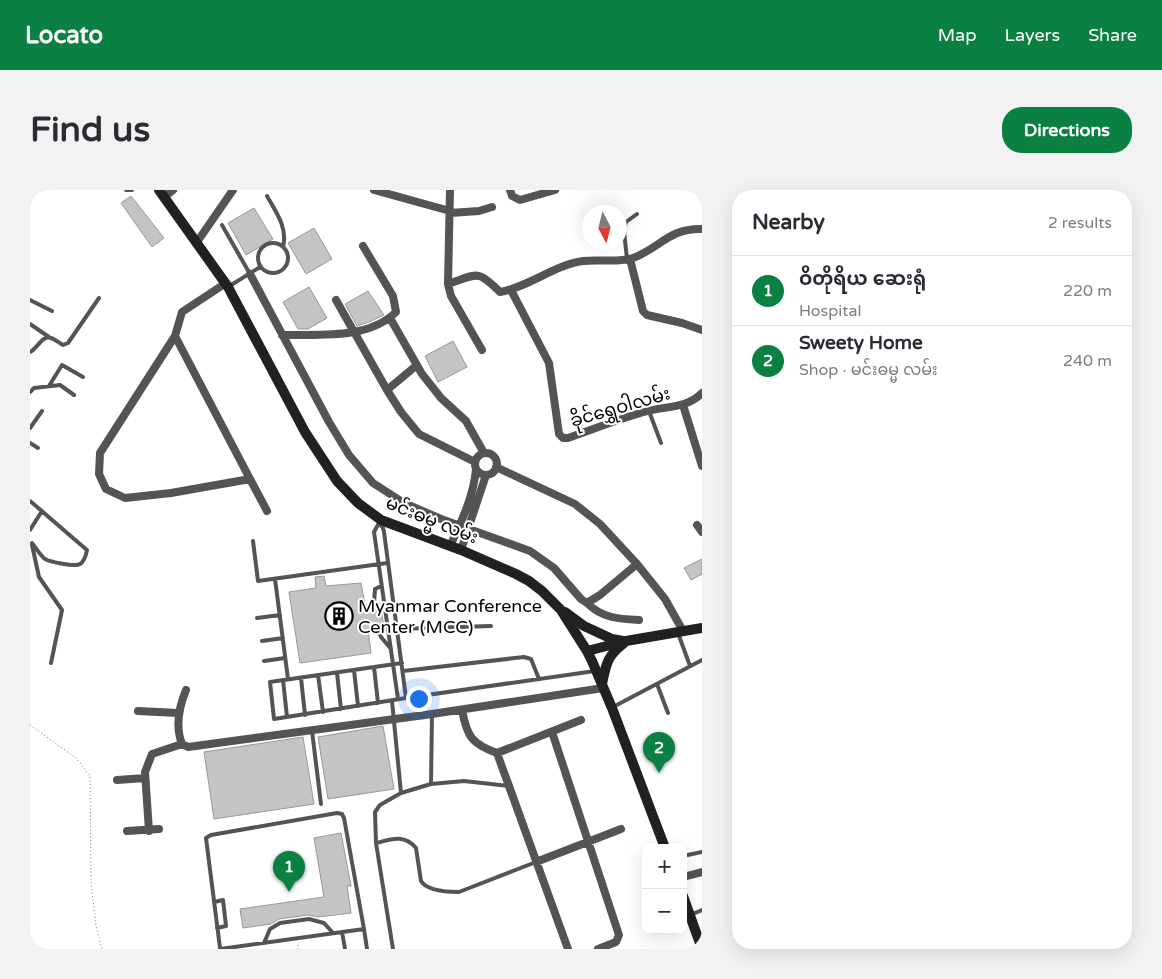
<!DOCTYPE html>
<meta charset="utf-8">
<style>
:root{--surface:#fff;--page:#f2f2f3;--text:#2b2b33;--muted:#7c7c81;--line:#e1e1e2;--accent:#0b8043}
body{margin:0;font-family:"Varela Round","Noto Sans Myanmar",sans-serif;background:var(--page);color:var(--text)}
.controls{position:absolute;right:15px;bottom:15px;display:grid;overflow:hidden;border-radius:10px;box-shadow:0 5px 20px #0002}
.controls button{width:45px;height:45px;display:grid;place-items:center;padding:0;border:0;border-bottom:1px solid var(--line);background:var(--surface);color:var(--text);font:25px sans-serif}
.compass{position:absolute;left:552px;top:15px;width:45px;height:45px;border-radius:50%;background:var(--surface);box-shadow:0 5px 20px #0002;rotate:173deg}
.you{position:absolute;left:388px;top:508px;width:18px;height:18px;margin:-12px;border:4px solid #fff;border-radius:50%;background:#1a73e8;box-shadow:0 0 0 8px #1a73e833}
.badge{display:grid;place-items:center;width:32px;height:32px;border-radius:50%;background:var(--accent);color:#fff;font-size:16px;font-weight:700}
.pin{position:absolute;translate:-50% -41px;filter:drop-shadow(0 1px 2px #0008)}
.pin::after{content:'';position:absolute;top:26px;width:18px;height:15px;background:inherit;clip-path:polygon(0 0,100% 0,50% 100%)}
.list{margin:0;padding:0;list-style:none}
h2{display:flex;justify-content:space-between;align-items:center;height:65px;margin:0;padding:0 20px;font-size:21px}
h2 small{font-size:16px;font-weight:400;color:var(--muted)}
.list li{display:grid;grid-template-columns:32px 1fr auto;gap:15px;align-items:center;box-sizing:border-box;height:70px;padding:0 20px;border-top:1px solid var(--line)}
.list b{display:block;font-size:19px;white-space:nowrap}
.list p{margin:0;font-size:16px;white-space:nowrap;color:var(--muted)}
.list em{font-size:16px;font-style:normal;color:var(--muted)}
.map{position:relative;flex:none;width:672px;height:759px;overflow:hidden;border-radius:20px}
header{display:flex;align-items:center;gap:30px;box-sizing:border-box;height:70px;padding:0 25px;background:var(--accent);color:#fff}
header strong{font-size:24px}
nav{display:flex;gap:28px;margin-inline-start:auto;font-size:18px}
.intro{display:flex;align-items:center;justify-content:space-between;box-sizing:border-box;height:120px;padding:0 30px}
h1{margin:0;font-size:35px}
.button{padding:12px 22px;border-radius:20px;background:var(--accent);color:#fff;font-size:18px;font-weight:700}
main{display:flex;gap:30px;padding:0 30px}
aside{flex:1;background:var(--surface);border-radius:20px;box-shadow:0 5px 20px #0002}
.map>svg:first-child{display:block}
.building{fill:#c4c4c4;stroke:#989898}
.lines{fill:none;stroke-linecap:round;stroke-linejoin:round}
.path{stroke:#767676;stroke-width:1;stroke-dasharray:1 2.5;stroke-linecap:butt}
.lane{stroke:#545454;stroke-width:4}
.street{stroke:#545454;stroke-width:8}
.secondary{stroke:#212121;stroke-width:10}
.labels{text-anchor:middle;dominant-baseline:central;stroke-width:4;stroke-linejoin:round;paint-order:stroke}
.street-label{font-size:18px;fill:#000;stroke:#fff}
.poi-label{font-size:18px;fill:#000;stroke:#fff;text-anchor:start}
</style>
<header>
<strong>Locato</strong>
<nav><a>Map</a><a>Layers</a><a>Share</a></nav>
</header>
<div class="intro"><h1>Find us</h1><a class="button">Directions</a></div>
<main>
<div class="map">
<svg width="672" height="759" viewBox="0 0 672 759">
<rect width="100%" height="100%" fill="#fff"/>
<path class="building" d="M101,6L134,48L122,57L91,13Z
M224,18L243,49L216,65L198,33Z
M284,38L302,69L276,84L258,53Z
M279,97L297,128L278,139H268L253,112Z
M338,101L354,125L339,132L327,136L315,114Z
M423,151L437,177L408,192L395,166Z
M672,369V384L661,390L654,378Z
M294,386L296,396L331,393L335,415L340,414L344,418L347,416L348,413H350L354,437L351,438L347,434L344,435L343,439H338L341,463L270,473L259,402L286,398L285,387Z
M353,536L364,599L298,609L288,547Z
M273,547L284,614L184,629L174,562Z
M311,643L321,696H317L321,723L288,727L278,725L249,729L241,734L213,738L210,719L294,707L284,648Z"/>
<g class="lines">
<path class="path" d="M0,535L46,568L60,586L61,692L66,736L72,759
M268,755V759"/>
<path class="lane" d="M96,0H102
M237,6C246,22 258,38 253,57
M192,35L220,84
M228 68a15 15 0 1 1 30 0a15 15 0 1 1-30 0Z
M597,69L594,41L596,32L607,24
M198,97L230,77
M0,110L22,121
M0,134L19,147
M0,162C7,159 12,145 21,148C25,149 29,153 33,155L38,153L69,108
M19,196L32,175L53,187
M0,202L4,198L30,195L44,205
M619,221L631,253
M0,238L12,221
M0,253L8,258
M0,311C19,327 38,344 57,360C56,365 55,371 50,374C45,377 20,372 15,369C10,365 6,358 2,353
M349,333L353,338L354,342L376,508
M349,333L344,342L368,509
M0,340L12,321
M223,351L228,391L357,373
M2,355L9,387L32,420L21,473
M245,389L258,489
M344,414L345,399L351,396
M227,428L250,425
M347,438L351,447L361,459
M367,439L461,436
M648,443L660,476
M232,451L253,448
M234,471L255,468
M372,473L240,492L244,529L376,508L565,481
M344,477L348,513
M324,480L328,516
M373,481L494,467L501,469L509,489
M307,483L311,519
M288,485L293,522
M271,488L275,525
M253,490L257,527
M627,494L638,523
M362,511L371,603L350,615L345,622L346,653L363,759
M583,517L672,470
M282,541L291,614
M401,594L434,591L479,596
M371,603L401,594L402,524
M346,653C362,649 374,644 386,658L391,691C397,701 418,702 429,702L506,672
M653,666L672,662
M184,712L193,710L196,736L187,738
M660,725L672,720
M312,742L315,759
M234,753L240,739L250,733L279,729L294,733L303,743
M190,758L176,648L181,645L307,623L312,624L314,628L334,739
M190,759L334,739L337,759"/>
<path class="street" d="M344,0L420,21
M420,0L418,94L421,106L452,160
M480,0L482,6L490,10L525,0
M134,7L143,0
M420,23L449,21L462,17
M167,52L203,0
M600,69L613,121L617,125L652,133L672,140
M220,84L299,232L319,265L343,293L374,313L411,329L500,361L524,378L551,409L557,413L570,405L607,374
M196,93L152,122L145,146L70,263L69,284L76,299L95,308L141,303L220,289L237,321
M418,94C448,84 447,79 470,102C499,97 524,75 553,71C568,69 589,73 603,68C630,58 639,38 672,39
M481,100L519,173L529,244L533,248H538C564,239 591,228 618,221C638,216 657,218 672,203
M306,110L357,200L371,222L389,244L445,272
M360,128L392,184L411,208L436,231L454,263
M252,145C288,144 338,150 366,122L363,106L333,56
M145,146L220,289
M357,200L387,175
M653,215L672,276
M445 274a11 11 0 1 1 22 0a11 11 0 1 1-22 0Z
M466,277L545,314L570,334L607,374L635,409L653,441
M667,335L672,342
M420,356C431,333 444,305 446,279
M431,360L456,285
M557,413C572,428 588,429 609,430
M156,500C149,517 145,536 152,554L158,557L402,524L573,498
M432,520C437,547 442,554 467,563L551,530
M108,521L148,523
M522,542L589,745L586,752L568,759
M467,563L538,759
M87,590L115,588
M97,641L129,639
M119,641L115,582L122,564L152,554
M506,672L591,639
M653,687L672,682"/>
<path class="secondary" d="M129,0L198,97L275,242L307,291L328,313L351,330L431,360L486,384L499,391L512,401L531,420L557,461L562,471L582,518L635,658
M535,422L554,436L582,449L593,451
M557,461L596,451L672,438
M572,494C576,474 577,466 594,453
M653,706L672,759"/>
</g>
<defs>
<g id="building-ring" transform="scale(1.4375)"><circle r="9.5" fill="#fff" stroke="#000" stroke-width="1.5"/><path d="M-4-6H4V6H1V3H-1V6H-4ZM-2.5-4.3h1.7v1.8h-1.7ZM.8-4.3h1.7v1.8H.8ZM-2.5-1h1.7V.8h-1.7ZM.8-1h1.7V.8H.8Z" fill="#000"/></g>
</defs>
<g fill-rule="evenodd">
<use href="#building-ring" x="309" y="426"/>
</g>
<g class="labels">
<g class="street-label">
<text transform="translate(590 217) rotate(-16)">ခိုင်ရွှေဝါလမ်း</text>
<text transform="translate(402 330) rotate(22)">မင်းဓမ္မ လမ်း</text>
</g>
<g class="poi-label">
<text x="328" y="416">Myanmar Conference<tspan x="328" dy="21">Center (MCC)</tspan></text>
</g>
</g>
</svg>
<div class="controls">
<button>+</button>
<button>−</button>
</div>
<svg class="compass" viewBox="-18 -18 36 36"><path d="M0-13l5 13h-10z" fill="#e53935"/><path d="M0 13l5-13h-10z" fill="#7c7c81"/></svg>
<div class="you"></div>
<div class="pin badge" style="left:259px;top:702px">1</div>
<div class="pin badge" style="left:629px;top:583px">2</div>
</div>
<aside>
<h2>Nearby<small>2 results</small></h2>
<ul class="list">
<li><span class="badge">1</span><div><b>ဝိတိုရိယ ဆေးရုံ</b><p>Hospital</p></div><em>220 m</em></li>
<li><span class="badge">2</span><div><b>Sweety Home</b><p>Shop · မင်းဓမ္မ လမ်း</p></div><em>240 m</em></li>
</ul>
</aside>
</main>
